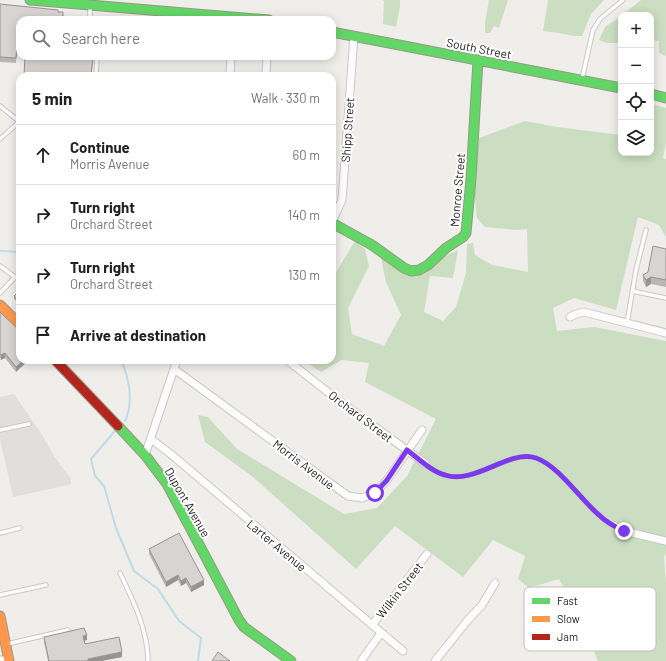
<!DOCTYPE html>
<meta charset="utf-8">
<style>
:root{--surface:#fff;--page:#f6f6f6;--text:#202124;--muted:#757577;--line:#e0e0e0}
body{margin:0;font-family:Barlow,sans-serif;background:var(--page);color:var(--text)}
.controls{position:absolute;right:12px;top:12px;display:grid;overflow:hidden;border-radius:8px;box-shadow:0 2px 10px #0003}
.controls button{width:36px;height:36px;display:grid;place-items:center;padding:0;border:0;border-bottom:1px solid var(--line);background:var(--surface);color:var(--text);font:20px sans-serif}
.stop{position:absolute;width:12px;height:12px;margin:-9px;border:3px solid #7c3aed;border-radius:50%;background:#fff}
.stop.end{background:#7c3aed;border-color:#fff;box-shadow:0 1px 4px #0008}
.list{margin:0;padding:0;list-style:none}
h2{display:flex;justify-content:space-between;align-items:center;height:52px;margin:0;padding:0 16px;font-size:17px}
h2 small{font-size:13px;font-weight:400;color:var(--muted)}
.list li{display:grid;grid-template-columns:26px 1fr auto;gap:12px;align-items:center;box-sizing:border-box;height:60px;padding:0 16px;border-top:1px solid var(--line)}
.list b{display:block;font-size:15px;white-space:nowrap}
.list p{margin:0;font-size:13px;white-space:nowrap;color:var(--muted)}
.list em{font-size:13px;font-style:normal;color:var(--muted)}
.icon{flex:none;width:22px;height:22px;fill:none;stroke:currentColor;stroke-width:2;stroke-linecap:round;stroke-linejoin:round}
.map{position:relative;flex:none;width:666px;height:661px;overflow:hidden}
.search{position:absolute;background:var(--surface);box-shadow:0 2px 10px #0003;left:16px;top:16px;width:320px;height:44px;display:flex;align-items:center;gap:10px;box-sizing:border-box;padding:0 14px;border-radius:12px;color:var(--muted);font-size:15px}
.panel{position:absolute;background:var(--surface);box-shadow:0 2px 10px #0003;left:16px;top:72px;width:320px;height:292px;border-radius:12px}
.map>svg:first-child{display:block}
.forest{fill:#cbdec1}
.parking{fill:#e0dfde}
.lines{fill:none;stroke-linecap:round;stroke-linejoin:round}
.stream{stroke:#bfdbe3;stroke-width:2}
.lane-casing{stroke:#c9c8c7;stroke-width:5.5}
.street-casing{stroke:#c9c8c7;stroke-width:9}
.fast-casing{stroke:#999a82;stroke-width:11}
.slow-casing{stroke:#999a82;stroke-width:11}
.jam-casing{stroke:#999a82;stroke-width:11}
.path{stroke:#dccecd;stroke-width:1;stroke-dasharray:2 2;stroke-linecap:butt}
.lane{stroke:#fdfcfc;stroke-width:3.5}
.street{stroke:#fdfcfc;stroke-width:7}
.fast{stroke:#63d668;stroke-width:9}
.slow{stroke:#ff974d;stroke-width:9}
.jam{stroke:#b3261e;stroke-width:9}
.wall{fill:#b9b6b5}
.shaded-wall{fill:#969493}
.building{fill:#d7d4d2;stroke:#969493}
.route{stroke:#7c3aed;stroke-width:5}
.labels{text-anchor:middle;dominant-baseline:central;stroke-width:4;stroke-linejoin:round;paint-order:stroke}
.street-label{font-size:12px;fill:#222;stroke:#fff}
.key{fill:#fff;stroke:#bdbdbd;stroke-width:1}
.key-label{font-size:11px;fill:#222}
</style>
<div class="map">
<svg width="666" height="661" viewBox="0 0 666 661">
<rect width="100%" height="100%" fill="#f0eeeb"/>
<path class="forest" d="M382,0H400V6L396,27L383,24L384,1Z
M489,0H508L499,28L494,26L490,33H485V22Z
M548,0H604L591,14L582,36H574L559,33L543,31Z
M641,0H666V56L659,53V41L651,40V15H622Z
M621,16V43H606L599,40L605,27Z
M651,104L666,108V143L663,158L666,159V237L659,225L638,217L616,310L574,298L553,308L557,331L594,327L666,341V553L664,557L666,585V661H598L582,622L559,579L529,588L518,579L525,556L493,540L463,577L395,526L356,569L253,477L205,442L198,415L208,417L237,449L344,514L377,508L407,476L436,419L365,382L369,363L342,360L321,372L303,360H332V279L355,241L365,249L369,266L348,308L352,334L384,346L401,315L386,282L381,258L409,276L423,274L447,255L458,250L453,278L430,276L424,312L443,321L456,307L466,273L467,244L473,243L475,255L492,265L528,272L527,229L517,230L485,227L477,218L474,190L479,138L525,121L557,127L621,135V153H651Z"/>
<path class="parking" d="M14,394L41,433L54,456L71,479V484L68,485L13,497L0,439V397Z"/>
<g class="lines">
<path class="stream" d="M0,251L20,252
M121,360C129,378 134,402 125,421
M115,431L91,459L95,476L104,486L116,528L134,571L158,589L179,621L201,638L198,661"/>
<g class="lane-casing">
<path id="lane" d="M90,20V6
M96,76L97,56
M582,79L593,30L600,19L623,0
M0,106L20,122
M0,139L19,122
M0,266L15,277L0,293
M632,291L666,298
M627,323L636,270L646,230
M0,430L29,424
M0,533L20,528
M120,573C133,600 148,631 148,661
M0,595L46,585
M7,644L68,630"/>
</g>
<g class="street-casing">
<path id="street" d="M230,76L231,56
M266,76L267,56
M332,222L342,200L354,36
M570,317L576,314L584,312L666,333
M287,360L338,400L426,464
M174,369L348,496L362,498L375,493L387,480L422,430
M151,439L172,455L403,651
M145,455L177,360
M615,526L624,531L666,541
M372,625L427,554
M0,660H9
M361,661L381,633
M435,661L468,620L482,605L495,583"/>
</g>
<g class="fast-casing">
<path id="fast" d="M30,0L269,20
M332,32L621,88
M651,94L666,98
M332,223L372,245L404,268L411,271L419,270L428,265L446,248L463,237L466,233L471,179L478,60
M118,426L145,455L167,484L239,620L244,627L291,661"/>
</g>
<g class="slow-casing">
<path id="slow" d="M0,305L20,325
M0,616L9,661"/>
</g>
<g class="jam-casing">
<path id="jam" d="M55,360L118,426"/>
</g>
<path class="path" d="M431,468C453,487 483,470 506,462C513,459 520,457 527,457C549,457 581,498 597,514C600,517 605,520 609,523"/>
<use href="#lane" class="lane"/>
<use href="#street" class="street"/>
<use href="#fast" class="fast"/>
<use href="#slow" class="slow"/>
<use href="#jam" class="jam"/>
</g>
<path class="wall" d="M0,4L20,20V52L17,51L16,63L0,62Z
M666,249V287L651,284L646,287L643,281V275L648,272Z
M20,290V305L14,299V296Z
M0,312L20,331L16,372L5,358L1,360L0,358Z
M149,549L204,585L191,592L186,583L181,586L178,580L166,587L149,554Z
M44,637L87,640L84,641L85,644L122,657L101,661H48L44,642Z"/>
<path class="shaded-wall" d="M651,277V284L646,287V280Z
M5,353V358L1,360V355Z
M24,360H29L16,372V367Z
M178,575V580L166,587V582Z
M186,578V583L181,586V581Z
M204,580V585L191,592V587Z
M87,635V640L83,641V636Z
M122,652V657L101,661H88V659Z"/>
<path class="building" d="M0,4L58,10V12H63V20H20V47L17,46L16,58L0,57Z
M25,56H93L91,76H24Z
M653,246L666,249V280L651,277L646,280L643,275L648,272Z
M20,290V302L14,296Z
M0,312L20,331V360H24L16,367L5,353L1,355L0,354Z
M179,533L204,580L191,587L186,578L181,581L178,575L166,582L149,549Z
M84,628L87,635L83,636L85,644L119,637L122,652L88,659V661H49L44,637Z
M218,652L230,661H212Z"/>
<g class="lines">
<path class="route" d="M375,493L387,480L407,450C419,459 431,471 445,475C475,485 509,449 536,458C559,466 580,499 599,515C606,522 615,527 624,531"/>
</g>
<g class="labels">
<g class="street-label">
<text transform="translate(479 48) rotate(11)">South Street</text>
<text transform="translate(347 130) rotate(-86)">Shipp Street</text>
<text transform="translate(457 190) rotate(-85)">Monroe Street</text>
<text transform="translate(361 416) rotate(37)">Orchard Street</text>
<text transform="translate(304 464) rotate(37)">Morris Avenue</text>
<text transform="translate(188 502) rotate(60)">Dupont Avenue</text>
<text transform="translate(277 545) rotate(40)">Larter Avenue</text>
<text transform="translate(399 590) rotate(-52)">Wilkin Street</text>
</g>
</g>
<rect x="524" y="587" width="132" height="64" rx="6" class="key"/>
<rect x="532" y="598" width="18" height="6" fill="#63d668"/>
<rect x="532" y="616" width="18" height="6" fill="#ff974d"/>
<rect x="532" y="634" width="18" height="6" fill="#b3261e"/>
<g class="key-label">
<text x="557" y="605">Fast</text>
<text x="557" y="623">Slow</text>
<text x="557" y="641">Jam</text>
</g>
</svg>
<div class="controls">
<button>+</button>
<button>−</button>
<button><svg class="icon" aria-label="locate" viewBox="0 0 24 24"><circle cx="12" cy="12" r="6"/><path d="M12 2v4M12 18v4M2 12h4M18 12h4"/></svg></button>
<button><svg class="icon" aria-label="layers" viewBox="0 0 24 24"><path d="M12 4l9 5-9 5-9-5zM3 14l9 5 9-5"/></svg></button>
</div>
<div class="stop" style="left:375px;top:493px"></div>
<div class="stop end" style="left:624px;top:531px"></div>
<div class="search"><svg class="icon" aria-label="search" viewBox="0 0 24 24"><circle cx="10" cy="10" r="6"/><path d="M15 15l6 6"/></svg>Search here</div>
<section class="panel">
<h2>5 min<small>Walk · 330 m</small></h2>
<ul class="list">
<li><svg class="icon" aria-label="ahead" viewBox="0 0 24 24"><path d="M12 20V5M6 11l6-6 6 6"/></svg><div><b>Continue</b><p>Morris Avenue</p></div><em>60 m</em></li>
<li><svg class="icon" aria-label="right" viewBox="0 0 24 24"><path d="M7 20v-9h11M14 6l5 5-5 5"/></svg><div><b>Turn right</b><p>Orchard Street</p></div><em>140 m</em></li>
<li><svg class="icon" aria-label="right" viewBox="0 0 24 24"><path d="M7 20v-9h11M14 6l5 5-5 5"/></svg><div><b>Turn right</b><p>Orchard Street</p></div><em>130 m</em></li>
<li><svg class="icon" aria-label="arrive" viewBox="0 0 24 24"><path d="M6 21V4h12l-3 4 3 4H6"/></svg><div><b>Arrive at destination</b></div></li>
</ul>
</section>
</div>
